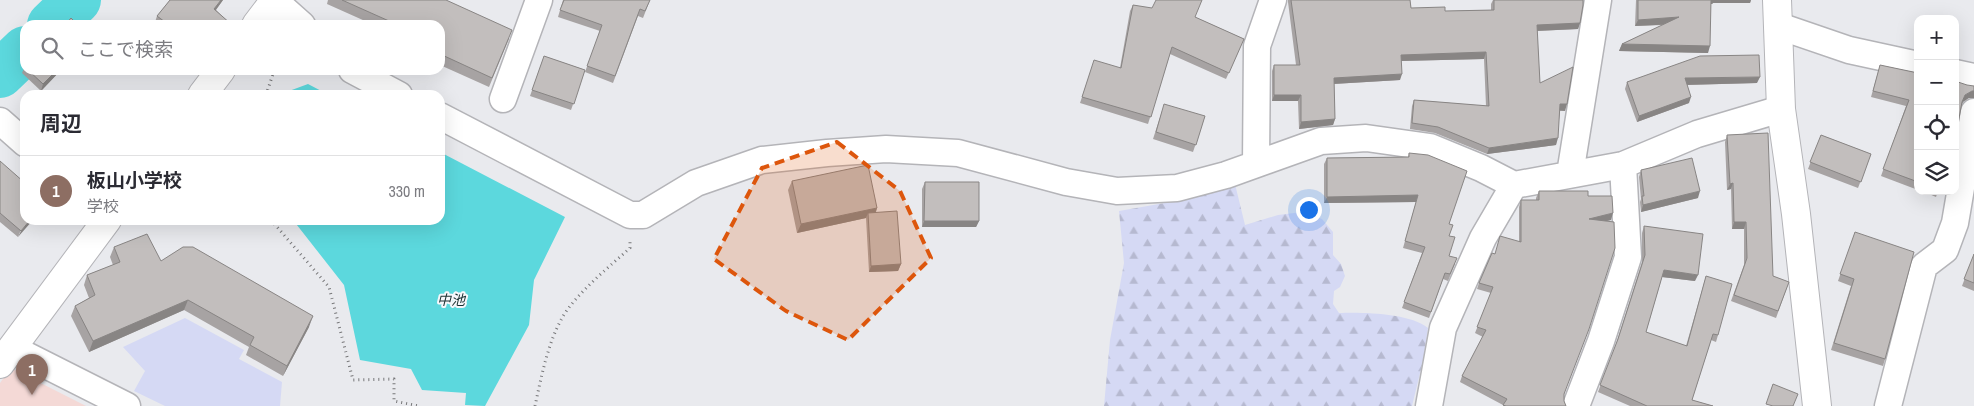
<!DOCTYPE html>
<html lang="ja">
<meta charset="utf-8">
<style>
:root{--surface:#fff;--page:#f2f2f3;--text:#2b2b33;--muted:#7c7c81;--line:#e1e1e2;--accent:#5f7323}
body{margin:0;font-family:"Archivo Narrow","Noto Sans JP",sans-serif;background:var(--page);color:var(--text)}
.controls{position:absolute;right:15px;top:15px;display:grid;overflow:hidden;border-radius:10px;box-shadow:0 5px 20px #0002}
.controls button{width:45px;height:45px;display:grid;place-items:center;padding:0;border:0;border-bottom:1px solid var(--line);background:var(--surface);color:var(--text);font:25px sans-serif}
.you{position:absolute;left:1308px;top:209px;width:18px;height:18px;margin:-12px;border:4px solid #fff;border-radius:50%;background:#1a73e8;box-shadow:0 0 0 8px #1a73e833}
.badge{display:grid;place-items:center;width:32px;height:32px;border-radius:50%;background:var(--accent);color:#fff;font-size:16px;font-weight:700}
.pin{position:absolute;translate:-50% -41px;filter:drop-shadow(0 1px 2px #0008)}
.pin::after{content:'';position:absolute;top:26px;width:18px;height:15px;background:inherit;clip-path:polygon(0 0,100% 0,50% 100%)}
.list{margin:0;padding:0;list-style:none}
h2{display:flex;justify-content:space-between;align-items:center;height:65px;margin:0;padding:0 20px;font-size:21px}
h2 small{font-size:16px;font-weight:400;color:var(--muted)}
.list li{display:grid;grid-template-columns:32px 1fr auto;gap:15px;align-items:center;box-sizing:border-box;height:70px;padding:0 20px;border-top:1px solid var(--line)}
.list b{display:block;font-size:19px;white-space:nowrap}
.list p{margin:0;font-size:16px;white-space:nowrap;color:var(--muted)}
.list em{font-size:16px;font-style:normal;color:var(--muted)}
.icon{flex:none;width:28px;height:28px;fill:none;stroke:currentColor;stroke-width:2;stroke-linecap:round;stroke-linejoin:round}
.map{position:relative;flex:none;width:1974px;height:406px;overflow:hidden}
.search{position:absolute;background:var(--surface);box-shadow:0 5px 20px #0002;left:20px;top:20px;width:425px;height:55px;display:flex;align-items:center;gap:12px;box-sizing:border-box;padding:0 18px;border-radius:15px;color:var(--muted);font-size:19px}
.panel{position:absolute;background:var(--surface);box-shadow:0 5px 20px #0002;left:20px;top:90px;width:425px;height:135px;border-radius:15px}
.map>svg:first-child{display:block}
.education{fill:#f4d9d6}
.forest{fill:url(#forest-firs)}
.park{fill:#d5d9f4}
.water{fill:#5cd8dd}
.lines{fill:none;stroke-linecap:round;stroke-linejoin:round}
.river{stroke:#5cd8dd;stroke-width:48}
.minor-casing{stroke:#b4b4b8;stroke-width:29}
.tertiary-casing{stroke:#b4b4b8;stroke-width:30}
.path{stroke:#777779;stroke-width:3;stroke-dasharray:1 4;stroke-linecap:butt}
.minor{stroke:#fff;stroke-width:26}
.tertiary{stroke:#fff;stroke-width:28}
.wall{fill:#a7a3a3}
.shaded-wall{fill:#888584}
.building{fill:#c2bebd;stroke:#888584}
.marked{fill:#dd560c;fill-opacity:0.2;stroke:#dd560c;stroke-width:4;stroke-dasharray:10 6;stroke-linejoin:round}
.labels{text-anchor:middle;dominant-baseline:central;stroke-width:4;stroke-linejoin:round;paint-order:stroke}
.water-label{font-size:14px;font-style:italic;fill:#1a3031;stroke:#f6f7fb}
</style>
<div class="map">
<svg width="1974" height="406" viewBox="0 0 1974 406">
<defs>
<pattern id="forest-firs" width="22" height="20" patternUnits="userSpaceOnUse" patternTransform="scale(1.25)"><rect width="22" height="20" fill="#d5d9f4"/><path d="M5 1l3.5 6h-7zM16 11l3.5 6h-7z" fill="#b6b9d0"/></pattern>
</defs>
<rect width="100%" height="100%" fill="#e9eaee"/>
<path class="education" d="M11,368L86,406H0V383Z"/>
<path class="forest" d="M1235,184L1245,225L1278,215L1302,212L1322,219L1333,232V255L1341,264L1345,276L1340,287L1334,291L1333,304L1339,313C1362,312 1410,313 1428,328L1423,361L1412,406H1104L1110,340L1124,263L1119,211L1176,201Z"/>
<path class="park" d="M185,318L244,350L239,359L282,382L280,406H165L134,391L145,371L123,347Z"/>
<path class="water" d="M308,84L329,95H288L289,91Z
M440,152L565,217L534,280L529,325L485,406L465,405L466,393L422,390L411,369L360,360L344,285L293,220H440Z"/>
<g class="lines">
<path class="river" d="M51,25L77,0
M0,74L25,50"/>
<g class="minor-casing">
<path id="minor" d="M275,1L302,25
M1779,26L1849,50L1918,65
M352,70L399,95
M1955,73L1974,77
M503,99L539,0
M440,116L630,215H643L696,183L762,160L827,153L886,149L958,153L1066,182L1117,191L1177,188L1226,175L1321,141L1366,138L1430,147L1481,168L1514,185L1623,165L1697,134L1781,109
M0,121L25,143
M1256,164L1257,46L1273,0
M1570,174L1598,0
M12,348L127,406
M1429,406L1443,328L1483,238L1514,185
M1576,406L1601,341L1628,257L1623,165
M1888,406L1924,266L1945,250L1955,223L1974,112"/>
</g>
<g class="tertiary-casing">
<path id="tertiary" d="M1777,0L1781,109L1796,214L1817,406
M256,25L275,0
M202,95L221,70
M0,364L107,220"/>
</g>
<path class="path" d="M266,95L274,71L277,70
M271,220L329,287L353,380L394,379V401L419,406
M535,406C542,374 550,330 571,305C588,284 610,266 630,248V242"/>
<use href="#minor" class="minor"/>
<use href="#tertiary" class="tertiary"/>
</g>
<path class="wall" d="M170,0H223L216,10L231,25H158L155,22L157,16Z
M328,0H446L509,39L489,87L440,65V25H374L327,4Z
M563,0H650L643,18L638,16L613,83L585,72L600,31L558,17Z
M1288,0H1410L1411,8L1445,11L1491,10V4L1493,0H1583L1580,23L1578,29L1537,31L1540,83L1565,111H1560L1556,145L1487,154L1435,133L1410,129L1412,106L1414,100L1486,106L1484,59L1401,61L1400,80L1334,84L1335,119L1333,125L1299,129L1298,101H1272V71L1274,65H1296L1288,2Z
M1632,0H1751L1750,3H1713L1712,4H1711L1708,53L1619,51L1622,44L1663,25L1635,26L1636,0Z
M1133,5L1195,17L1244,39L1226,79L1170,54L1148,124L1080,103L1092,67L1120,68L1130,11Z
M544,56L585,70L571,110L530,96Z
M1880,65L1918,73V190L1881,176L1906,106L1871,97Z
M25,66V70H61L41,91L22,73Z
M1627,82L1757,83L1687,85L1689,103L1637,122L1625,89Z
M1162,111L1205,116L1193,152L1153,139Z
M1727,135L1773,276L1789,282L1776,318L1731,301L1744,265V229H1732L1731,189L1727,190L1725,142Z
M1821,135L1871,154L1858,188L1808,169Z
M1409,153L1449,224V256L1455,264L1448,281L1443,279L1429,318L1402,308L1422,253L1403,248L1416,202L1324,203V164L1327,158L1408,157Z
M0,161L25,220L18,237L0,222Z
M1641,170L1698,198L1641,212L1640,202L1641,199L1639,177Z
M792,181L877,208L876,212L901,264L898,271L869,272L866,218L797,233L788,190Z
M925,182L979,221L976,227H922V189Z
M1539,191L1588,196L1611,220L1605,221L1564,395V401L1566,406H1503V405L1460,382L1462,376L1483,337L1475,333L1491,293L1477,289L1479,283L1494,254L1519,242V207L1521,200H1536V198Z
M1922,191H1938L1936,197Z
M1644,226L1695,281L1662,277L1646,332L1686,346L1706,276L1718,335L1716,342L1711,340L1692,400L1713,406H1630L1598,392L1616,344L1642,262V233Z
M1855,232L1885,359L1883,366L1831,350L1851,286L1838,281Z
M114,247L161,261L309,327L283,376L246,355L249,347L184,310L89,352L71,316L75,306L89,298L84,285L87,275L113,265L110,257Z
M1974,254V291L1962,286Z"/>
<path class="shaded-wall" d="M221,0H223L212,15L214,9Z
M1710,0H1751L1750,3H1713L1712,4H1708Z
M1679,17L1676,24L1635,26L1638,20Z
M1580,23L1578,29L1534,31L1537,25Z
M1622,44L1710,46L1708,53L1619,51Z
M1486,52L1484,59L1399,61L1401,55Z
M57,70H61L41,91L43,84Z
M1402,74L1400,80L1332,84L1334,78Z
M1760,77L1757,83L1682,85L1685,78Z
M1972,91H1974V98H1969L1963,102L1959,109L1965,95Z
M1274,95H1301L1298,101H1272Z
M1691,97L1689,103L1637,122L1639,116Z
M1560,104H1567L1565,111L1558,110Z
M1335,119L1333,125L1299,129L1301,122Z
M1558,138L1556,145L1487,154L1489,148Z
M1733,183L1731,189L1727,190L1730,184Z
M1700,191L1698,198L1641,212L1643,205Z
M1418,195L1416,202L1324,203L1327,197Z
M877,208L874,217L868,213L866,218L797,233L801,224Z
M1613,213L1611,220L1587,226L1589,219Z
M30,220H33L18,237L21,231Z
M924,221H979L976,227H922Z
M1734,222H1746L1744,229H1732Z
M901,264L898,271L869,272L871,266Z
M1664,270L1698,275L1695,281L1662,277Z
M188,300L184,310L89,352L93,341Z
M313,316L309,327L283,376L287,366Z"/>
<path class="building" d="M170,0H221L214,9L231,24L169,25L157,16Z
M342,0H446L512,30L492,78L440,54V25H398Z
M564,0H650L645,11L640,9L615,76L587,66L602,25L560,10Z
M1156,0H1202L1195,17L1244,39L1229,73L1172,47L1151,117L1082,97L1094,60L1121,68L1133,5L1152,8Z
M1291,0H1410L1411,8L1445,7V11L1494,10V0H1583V5L1580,23L1537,25L1540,83L1573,67L1567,104H1560L1558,138L1489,148L1438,127L1412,123L1414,100L1489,106L1486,52L1401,55L1402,74L1334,78L1335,119L1301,122V95H1274V65H1300Z
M1638,0H1711L1710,46L1622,44L1679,17L1638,20Z
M71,18L78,25H65Z
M1759,55L1760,77L1685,78L1691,97L1639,116L1627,82L1700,56Z
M544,56L585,70L574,104L532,90Z
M1880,65L1918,73V182L1883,169L1909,100L1873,91Z
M28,70H57L43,84Z
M1955,81L1967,85L1974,86V91H1972L1965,95L1962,102L1955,140Z
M1164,104L1205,116L1196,145L1156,132Z
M1768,133L1773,276L1789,282L1778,311L1734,295L1747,258L1746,222H1734L1733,183L1730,184L1727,135Z
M1821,135L1871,154L1861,182L1810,162Z
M1409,153L1428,155L1467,171L1449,224L1453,225L1449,236L1455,237L1449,256L1457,258L1450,274L1445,273L1431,312L1404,302L1425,247L1405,241L1418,195L1327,197V158L1409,157Z
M1692,158L1700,191L1643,205L1642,196H1644L1641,170Z
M0,161L25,183V220H30L21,231L0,213Z
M868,165L877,208L801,224L792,181Z
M925,182H979V221H924Z
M1539,191H1588V196H1612L1613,213L1589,219L1614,222L1615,248L1589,329L1564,394V401L1566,406H1506L1503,405L1507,399L1462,376L1486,330L1477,327L1493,287L1479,283L1492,253L1495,254L1500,236L1521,242V200H1539Z
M897,211L901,264L871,266L868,213Z
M1644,226L1703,234L1698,275L1664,270L1646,332L1687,346L1706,276L1732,284L1718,335L1713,334L1692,400L1713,406H1647L1600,385L1618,339L1645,255Z
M1855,232L1914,252L1885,359L1834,343L1854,279L1840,274Z
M147,234L161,261L183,247H193L313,316L287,366L250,345L254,337L188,300L93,341L75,306L95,295L87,275L120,262L114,247Z
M1974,254V283L1964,279Z
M1773,384L1798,394L1793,406H1773L1766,404Z"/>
<path class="marked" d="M837,142L900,191L931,258L848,340L786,311L714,259L762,168Z"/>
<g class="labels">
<g class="water-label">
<text x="451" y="300">中池</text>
</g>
</g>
</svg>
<div class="controls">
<button>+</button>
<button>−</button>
<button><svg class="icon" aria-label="locate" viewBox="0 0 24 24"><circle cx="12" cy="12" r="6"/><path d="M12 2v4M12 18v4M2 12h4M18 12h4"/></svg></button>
<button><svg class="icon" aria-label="layers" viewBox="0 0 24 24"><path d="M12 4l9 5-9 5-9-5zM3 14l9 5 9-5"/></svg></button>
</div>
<div class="you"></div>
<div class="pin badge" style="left:32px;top:395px;background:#8d6e63">1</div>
<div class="search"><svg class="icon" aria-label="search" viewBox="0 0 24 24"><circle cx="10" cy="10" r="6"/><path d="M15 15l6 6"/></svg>ここで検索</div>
<section class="panel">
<h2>周辺<small></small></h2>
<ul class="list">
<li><span class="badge" style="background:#8d6e63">1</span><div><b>板山小学校</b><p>学校</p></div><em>330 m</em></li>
</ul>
</section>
</div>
